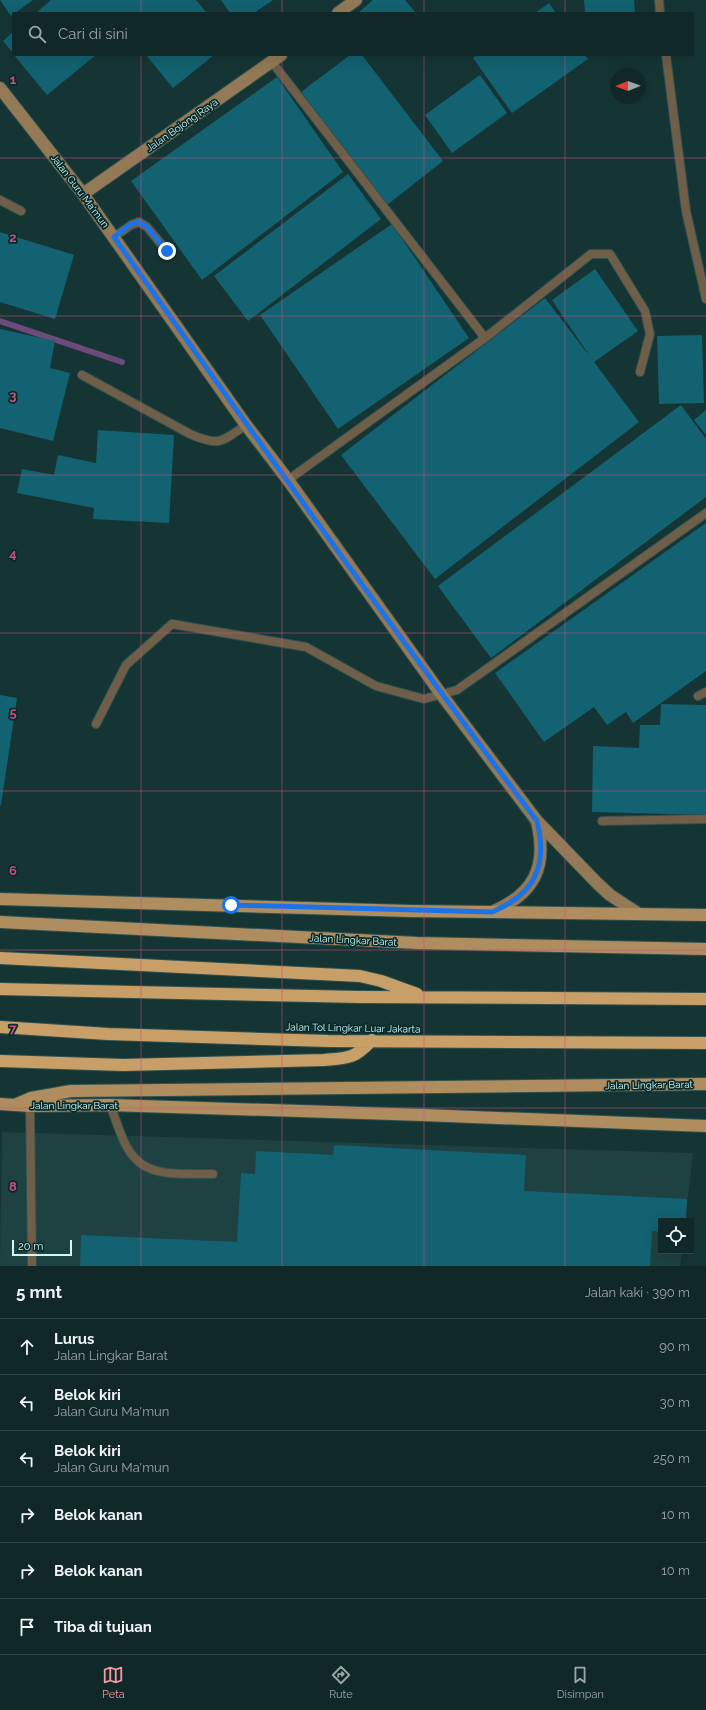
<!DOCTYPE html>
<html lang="id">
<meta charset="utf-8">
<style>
:root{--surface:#102827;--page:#19302f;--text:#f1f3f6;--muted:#9ca6a7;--line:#304444;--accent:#f49aa2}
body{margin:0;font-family:Raleway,sans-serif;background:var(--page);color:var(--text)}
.controls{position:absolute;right:12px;bottom:12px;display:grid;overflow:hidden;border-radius:0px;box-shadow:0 4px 16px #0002}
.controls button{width:36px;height:36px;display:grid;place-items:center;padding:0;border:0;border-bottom:1px solid var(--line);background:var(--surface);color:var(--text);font:20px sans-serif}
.compass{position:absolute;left:610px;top:68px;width:36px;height:36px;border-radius:50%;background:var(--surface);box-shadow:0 4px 16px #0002;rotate:269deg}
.scale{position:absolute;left:12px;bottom:10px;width:60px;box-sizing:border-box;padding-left:4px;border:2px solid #ccfaf9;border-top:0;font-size:11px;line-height:14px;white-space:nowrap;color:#ccfaf9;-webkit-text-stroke:3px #0a2a2a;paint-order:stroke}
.stop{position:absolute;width:12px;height:12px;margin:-9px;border:3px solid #1a73e8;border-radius:50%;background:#fff}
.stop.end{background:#1a73e8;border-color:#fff;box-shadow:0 1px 4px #0008}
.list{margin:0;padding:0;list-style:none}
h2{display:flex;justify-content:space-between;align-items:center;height:52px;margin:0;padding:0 16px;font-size:17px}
h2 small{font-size:13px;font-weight:400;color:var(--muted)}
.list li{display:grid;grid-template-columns:26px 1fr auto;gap:12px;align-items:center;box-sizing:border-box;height:56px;padding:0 16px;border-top:1px solid var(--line)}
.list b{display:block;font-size:15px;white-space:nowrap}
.list p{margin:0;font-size:13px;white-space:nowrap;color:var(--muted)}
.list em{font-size:13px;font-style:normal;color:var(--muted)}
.icon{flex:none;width:22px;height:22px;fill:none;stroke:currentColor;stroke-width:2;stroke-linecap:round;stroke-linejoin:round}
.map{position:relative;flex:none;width:706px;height:1266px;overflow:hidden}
.search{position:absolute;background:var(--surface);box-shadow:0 4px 16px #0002;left:12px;right:12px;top:12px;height:44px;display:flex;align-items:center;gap:10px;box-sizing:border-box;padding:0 14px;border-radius:0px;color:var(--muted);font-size:15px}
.sheet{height:388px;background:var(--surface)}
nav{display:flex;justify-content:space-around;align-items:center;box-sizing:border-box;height:56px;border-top:1px solid var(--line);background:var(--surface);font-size:11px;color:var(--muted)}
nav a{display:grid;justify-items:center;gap:2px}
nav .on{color:var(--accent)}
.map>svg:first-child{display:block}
.built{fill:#1e4242}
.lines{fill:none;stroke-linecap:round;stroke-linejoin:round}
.stream{stroke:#6c4a7b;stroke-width:6}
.building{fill:#136271}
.lane-casing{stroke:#2f5150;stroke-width:10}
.secondary-casing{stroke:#2f5150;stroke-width:14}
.primary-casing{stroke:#2f5150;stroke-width:14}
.highway-casing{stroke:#2f5150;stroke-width:14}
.lane{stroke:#6f5f49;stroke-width:8}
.secondary{stroke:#937956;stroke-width:12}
.primary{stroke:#af8d5f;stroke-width:12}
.highway{stroke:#c89f67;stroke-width:12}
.route{stroke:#1a73e8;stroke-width:5}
.grid{fill:none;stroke:#c45082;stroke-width:1;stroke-opacity:0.55}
.labels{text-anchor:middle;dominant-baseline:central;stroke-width:3.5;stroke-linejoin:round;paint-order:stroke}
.street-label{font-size:10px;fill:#ccfaf9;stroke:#0a2a2a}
.grid-label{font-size:13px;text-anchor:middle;font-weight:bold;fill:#c45082;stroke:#0a2a2a;stroke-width:3.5;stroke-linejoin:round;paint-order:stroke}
</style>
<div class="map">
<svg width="706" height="1266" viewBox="0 0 706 1266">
<rect width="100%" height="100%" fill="#153534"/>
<path class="built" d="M2,1132L693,1153L685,1221H661V1251H682L680,1266H0Z"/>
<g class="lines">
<path class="stream" d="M0,321L122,362"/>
</g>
<path class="building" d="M0,0H33L11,16Z
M51,0H196L207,13H36Z
M221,0H273L254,13H230Z
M373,0H405L416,13H358Z
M584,0H634L635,13H585Z
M549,3L556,13H535Z
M13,32V53L3,41Z
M14,55H96L47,95Z
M146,55H214L173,88Z
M350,55H362L443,161L387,205L301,92Z
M476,55H585L588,59L512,113L473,58Z
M480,75L507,113L452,153L425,115Z
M277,77L343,172L202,280L131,181Z
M348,174L381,219L248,321L214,276Z
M392,224L469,338L338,429L260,315Z
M0,232L74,255L55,319L0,302Z
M595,269L638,331L594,362L639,422L435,579L341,455L545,298L591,358L552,300Z
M0,329L55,341L50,368L70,373L53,441L0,428Z
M702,335L704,403L659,404L657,336Z
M681,405L706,439V497L491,658L438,586Z
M706,410V435L694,420Z
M98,430L174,435L169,523L93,519L94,508L17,493L22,469L54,475L58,455L96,463Z
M706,523V671L633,723L626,712L607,725L594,707L544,742L495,673Z
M0,695L17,698L1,805H0Z
M661,704L706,705V815L592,812L593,746L639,748L640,725H660Z
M334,1145L526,1155L524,1191L687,1199L686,1221H661V1232L652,1231L650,1266H80L81,1235L237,1242L241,1173L255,1174L256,1151L333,1155Z"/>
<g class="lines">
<g class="lane-casing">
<path id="lane" d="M659,0L660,13
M666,55L686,211L706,299
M272,62L485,338L288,480
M0,200L21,211
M114,237L131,225L139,222L147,227L167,251
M485,338L591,254H610L645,311L650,334L640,372
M82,375L190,434C220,447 221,442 246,425
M698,696L706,692
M96,724L126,665L172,624L306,647L376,686L424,699L457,690L706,513
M602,821L706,819
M110,1105C116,1119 120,1136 128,1149C146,1180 181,1173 213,1174
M30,1106L32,1266"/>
</g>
<g class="secondary-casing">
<path id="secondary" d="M338,13L356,0
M0,88L83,194L246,425L288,480L441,694L537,821L598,884L610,895L639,914
M83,194L281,55
M492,912C534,894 548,867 537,822"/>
</g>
<g class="primary-casing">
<path id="primary" d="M0,899L410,911L706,915
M0,922L417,943L706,949
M0,1104L30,1106L110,1105L423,1115L706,1126
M17,1104L31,1098L71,1091L706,1084"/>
</g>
<g class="highway-casing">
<path id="highway" d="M0,958L360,976L381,981L417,994
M0,989L359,997L706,999
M0,1027L108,1034L328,1041L706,1043
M0,1061L123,1065L324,1060C349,1058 354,1059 372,1040"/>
</g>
<use href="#lane" class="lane"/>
<use href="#secondary" class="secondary"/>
<use href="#primary" class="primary"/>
<use href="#highway" class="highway"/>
</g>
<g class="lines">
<path class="route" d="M167,251L147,227L139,222L131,224L114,237C252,433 392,629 537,821C548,866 535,894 492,912L231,905"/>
</g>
<path class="grid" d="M141,0V13M282,0V13M424,0V13M565,0V13M141,55V1266M282,55V1266M424,55V1266M565,55V1266M0,158H706M0,316H706M0,475H706M0,633H706M0,791H706M0,950H706M0,1108H706"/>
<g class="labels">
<g class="street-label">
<text transform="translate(182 125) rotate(-35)">Jalan Bojong Raya</text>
<text transform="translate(80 191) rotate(53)">Jalan Guru Ma'mun</text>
<text transform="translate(353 940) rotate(3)">Jalan Lingkar Barat</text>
<text transform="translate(353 1028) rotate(1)">Jalan Tol Lingkar Luar Jakarta</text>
<text transform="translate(649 1085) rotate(-1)">Jalan Lingkar Barat</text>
<text x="74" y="1105">Jalan Lingkar Barat</text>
</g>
</g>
<g class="grid-label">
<text x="13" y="84">1</text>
<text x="13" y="242">2</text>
<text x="13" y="400">3</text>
<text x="13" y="558">4</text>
<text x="13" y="717">5</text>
<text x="13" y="875">6</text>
<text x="13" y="1033">7</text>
<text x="13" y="1191">8</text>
</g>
</svg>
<div class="controls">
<button><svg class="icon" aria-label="locate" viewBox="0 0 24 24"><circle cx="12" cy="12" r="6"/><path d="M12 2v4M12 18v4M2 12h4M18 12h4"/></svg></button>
</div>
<svg class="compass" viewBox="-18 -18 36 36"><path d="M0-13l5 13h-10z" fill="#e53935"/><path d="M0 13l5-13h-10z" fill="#9ca6a7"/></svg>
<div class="scale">20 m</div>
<div class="stop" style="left:231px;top:905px"></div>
<div class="stop end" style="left:167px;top:251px"></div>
<div class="search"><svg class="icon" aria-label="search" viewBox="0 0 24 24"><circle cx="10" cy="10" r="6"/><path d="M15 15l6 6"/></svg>Cari di sini</div>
</div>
<section class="sheet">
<h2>5 mnt<small>Jalan kaki · 390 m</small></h2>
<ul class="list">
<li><svg class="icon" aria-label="ahead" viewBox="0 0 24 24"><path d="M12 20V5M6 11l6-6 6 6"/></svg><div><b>Lurus</b><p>Jalan Lingkar Barat</p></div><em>90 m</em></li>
<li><svg class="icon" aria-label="left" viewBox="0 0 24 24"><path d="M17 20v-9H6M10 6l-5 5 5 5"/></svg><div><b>Belok kiri</b><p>Jalan Guru Ma'mun</p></div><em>30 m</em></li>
<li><svg class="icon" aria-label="left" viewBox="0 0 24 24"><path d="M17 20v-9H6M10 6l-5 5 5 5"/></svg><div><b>Belok kiri</b><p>Jalan Guru Ma'mun</p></div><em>250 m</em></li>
<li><svg class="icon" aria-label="right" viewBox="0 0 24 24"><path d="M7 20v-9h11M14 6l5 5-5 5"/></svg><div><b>Belok kanan</b></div><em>10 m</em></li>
<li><svg class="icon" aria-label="right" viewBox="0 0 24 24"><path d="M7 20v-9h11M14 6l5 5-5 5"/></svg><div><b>Belok kanan</b></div><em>10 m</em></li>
<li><svg class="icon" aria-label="arrive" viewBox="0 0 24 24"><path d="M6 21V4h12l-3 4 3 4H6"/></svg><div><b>Tiba di tujuan</b></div></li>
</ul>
</section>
<nav>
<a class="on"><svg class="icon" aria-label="map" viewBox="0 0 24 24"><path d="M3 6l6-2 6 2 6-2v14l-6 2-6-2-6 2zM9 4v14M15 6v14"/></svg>Peta</a>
<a><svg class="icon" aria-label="directions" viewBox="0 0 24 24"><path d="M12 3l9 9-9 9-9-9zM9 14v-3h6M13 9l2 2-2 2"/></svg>Rute</a>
<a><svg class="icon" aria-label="saved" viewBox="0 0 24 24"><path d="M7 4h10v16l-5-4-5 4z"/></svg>Disimpan</a>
</nav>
